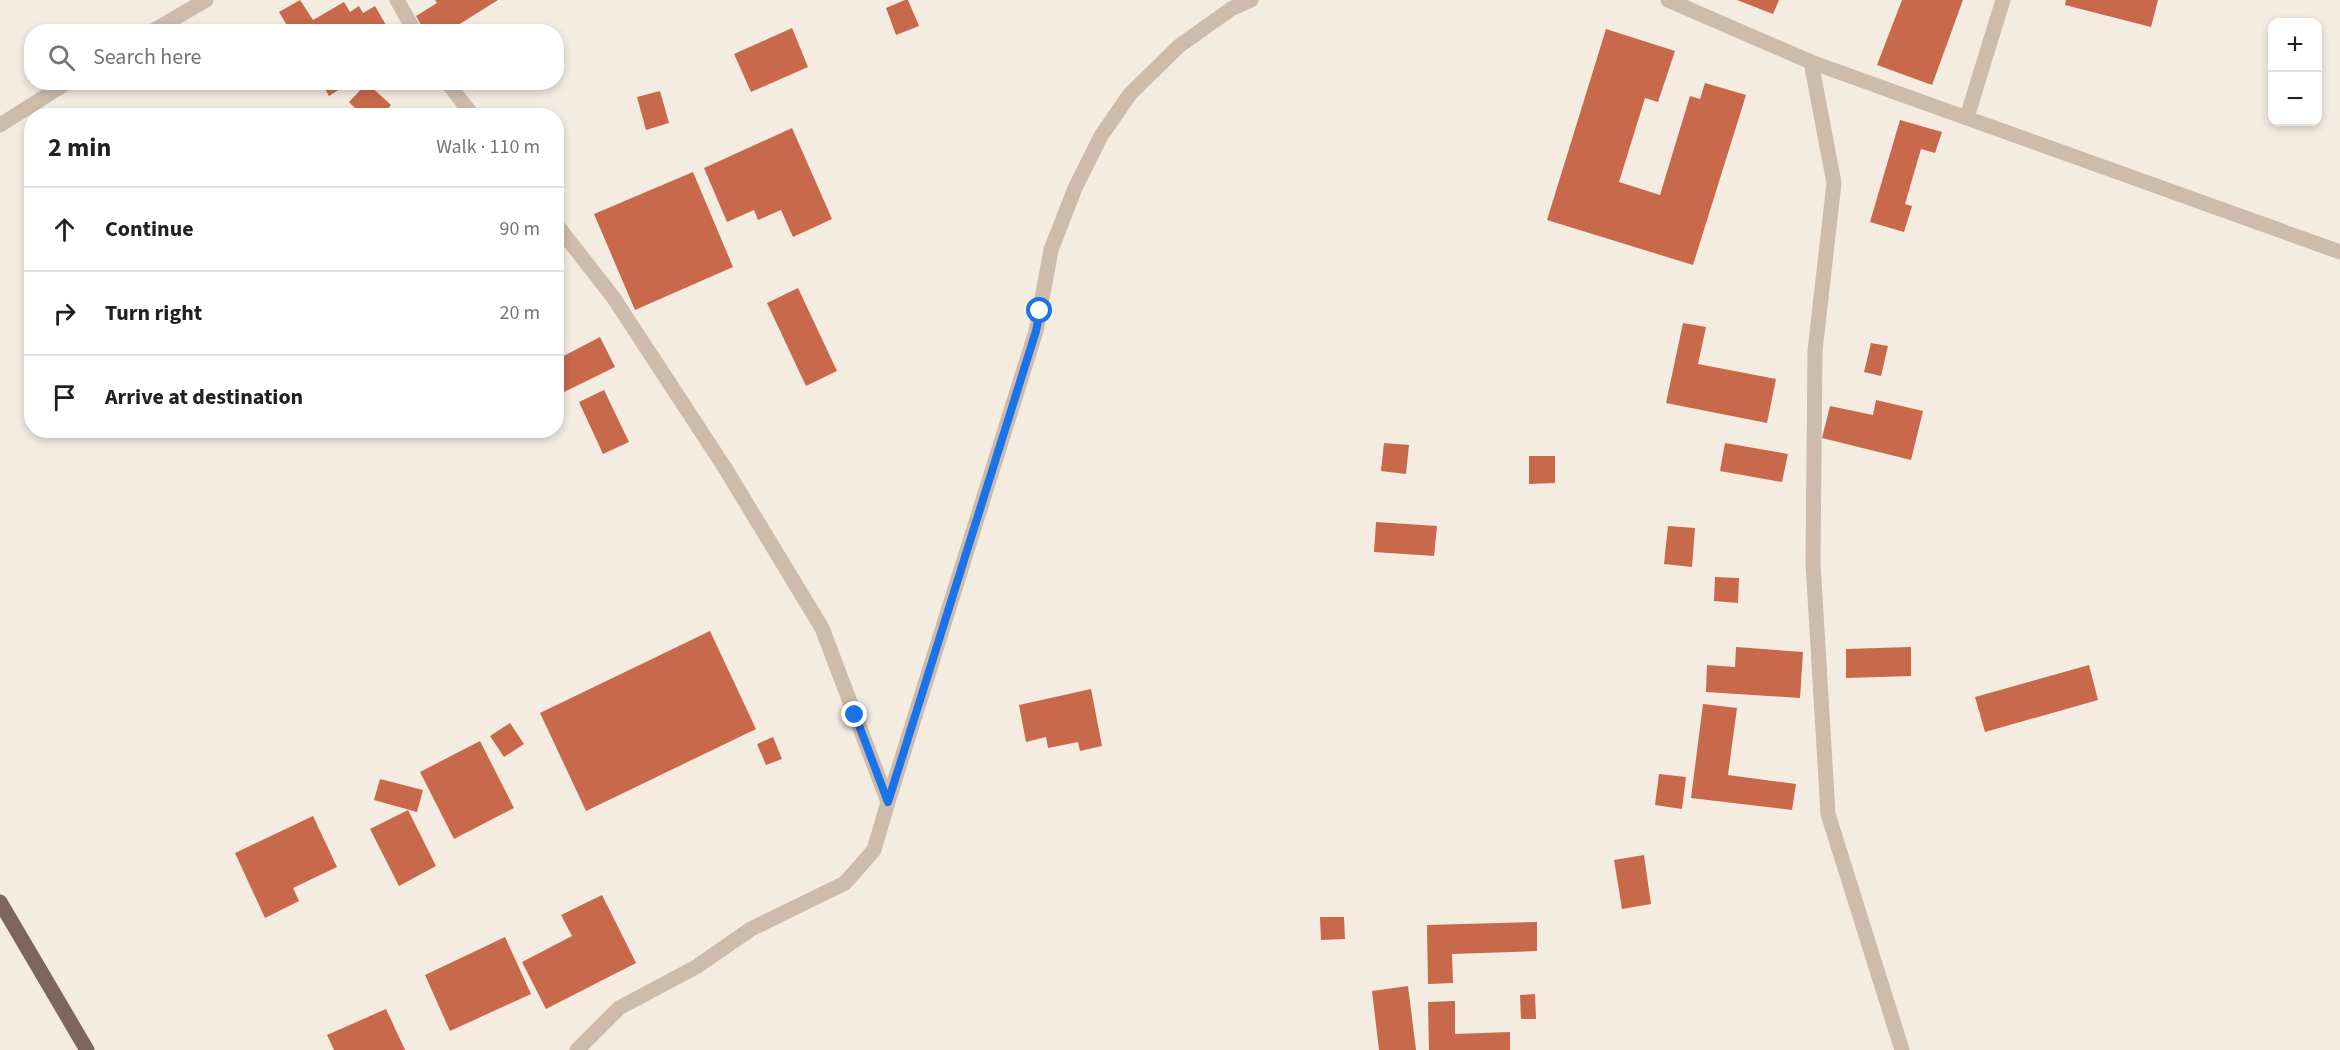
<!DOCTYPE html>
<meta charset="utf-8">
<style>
:root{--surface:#fff;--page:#f6f6f6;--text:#202124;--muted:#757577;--line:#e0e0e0}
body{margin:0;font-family:"Source Sans 3",sans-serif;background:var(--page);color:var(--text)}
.controls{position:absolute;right:18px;top:18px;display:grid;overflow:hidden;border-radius:12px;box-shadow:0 3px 9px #0003}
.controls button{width:54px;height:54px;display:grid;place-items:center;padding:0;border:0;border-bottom:2px solid var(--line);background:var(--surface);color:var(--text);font:30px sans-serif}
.stop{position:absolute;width:18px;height:18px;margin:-14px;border:4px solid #1a73e8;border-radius:50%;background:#fff}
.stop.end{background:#1a73e8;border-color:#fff;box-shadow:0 2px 6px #0008}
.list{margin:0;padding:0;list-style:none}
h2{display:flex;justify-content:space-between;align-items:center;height:78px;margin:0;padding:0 24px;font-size:26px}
h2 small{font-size:20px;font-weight:400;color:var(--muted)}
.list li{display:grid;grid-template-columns:39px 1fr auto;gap:18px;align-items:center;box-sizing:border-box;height:84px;padding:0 24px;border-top:2px solid var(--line)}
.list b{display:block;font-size:22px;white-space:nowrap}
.list em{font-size:20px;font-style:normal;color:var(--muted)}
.icon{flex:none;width:33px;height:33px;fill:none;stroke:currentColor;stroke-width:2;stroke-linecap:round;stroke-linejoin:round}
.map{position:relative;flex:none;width:2340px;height:1050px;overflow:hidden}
.search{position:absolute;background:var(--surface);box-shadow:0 3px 9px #0003;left:24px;top:24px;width:540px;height:66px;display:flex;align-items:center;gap:15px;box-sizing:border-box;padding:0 21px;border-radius:24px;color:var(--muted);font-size:22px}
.panel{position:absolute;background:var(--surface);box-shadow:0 3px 9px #0003;left:24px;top:108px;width:540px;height:330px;border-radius:24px}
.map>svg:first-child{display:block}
.building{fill:#c8694b}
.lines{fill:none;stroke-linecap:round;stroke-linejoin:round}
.minor{stroke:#cdbbac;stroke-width:15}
.primary{stroke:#7d675c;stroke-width:15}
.route{stroke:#1a73e8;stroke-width:8}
</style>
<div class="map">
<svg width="2340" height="1050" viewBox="0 0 2340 1050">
<rect width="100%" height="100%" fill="#f4ebe1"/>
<path class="building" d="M300,0L313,20L344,2L350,12L359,6L363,13L375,6L390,32H291L279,12Z
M435,0H498L447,32H425L416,16L437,3Z
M905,0H908L919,26L896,35L886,8Z
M1737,0H1779L1773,14Z
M1902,0H1963L1932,85L1877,65Z
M2066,0H2158L2151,27L2065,5Z
M792,28L808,67L751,92L734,54Z
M1606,29L1675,51L1658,102L1645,98L1619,182L1660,195L1690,96L1700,99L1705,83L1746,95L1693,265L1547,220Z
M321,82H351L329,96Z
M367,83L391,105L381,116H363L349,102Z
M660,91L669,123L646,130L637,97Z
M1900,120L1942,132L1935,153L1921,149L1905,204L1912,206L1904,232L1870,222Z
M792,128L832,219L793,237L781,210L758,220L754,210L727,222L704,168Z
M693,172L733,267L635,310L594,214Z
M798,288L837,371L806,386L767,303Z
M1683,323L1706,327L1698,364L1776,379L1767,423L1666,403Z
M600,337L615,367L556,396V360Z
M1871,343L1888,346L1881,376L1864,372Z
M604,390L629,442L603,454L579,402Z
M1876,400L1923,411L1911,460L1822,438L1830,406L1873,415Z
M1384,443L1409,445L1406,474L1381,471Z
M1725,443L1788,454L1782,482L1720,471Z
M1529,456H1555V483L1529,484Z
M1376,522L1437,526L1434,556L1374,552Z
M1668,526L1695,528L1692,567L1664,564Z
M1715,577L1739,578L1738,603L1714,601Z
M710,631L756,729L586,811L540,713Z
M1736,647L1803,652L1800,698L1706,692L1707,665L1735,667Z
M1911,647V676L1846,678V649Z
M2089,665L2098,700L1985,732L1975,697Z
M1091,689L1102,746L1080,751L1078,742L1048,748L1046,737L1026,742L1019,705Z
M1703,704L1737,708L1728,775L1796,784L1792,810L1691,798Z
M510,723L524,744L504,757L490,736Z
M773,737L782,759L766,765L757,744Z
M480,741L514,808L454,839L420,772Z
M1659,774L1686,777L1682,809L1655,805Z
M380,779L423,790L417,812L374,800Z
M408,810L436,866L399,886L370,829Z
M313,816L337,867L293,888L299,901L265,918L235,853Z
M1644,855L1651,904L1622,909L1614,860Z
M602,895L636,963L546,1009L522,962L572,936L561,915Z
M1320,917H1344L1345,939L1321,940Z
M1537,922V951L1452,954L1453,983L1428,984L1427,925Z
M505,937L531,994L450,1031L425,975Z
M1408,986L1416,1050H1379L1372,991Z
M1535,994L1536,1019H1521L1520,995Z
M1455,1001V1034L1510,1032V1050H1429L1428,1002Z
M386,1009L405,1050H334L327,1035Z"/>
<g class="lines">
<path class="minor" d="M397,0L415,32
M1668,0L1811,62
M151,32L206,0
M447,82L473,116
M1967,117L2003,0
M0,125L68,82
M556,224L613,297L725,468L822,628L888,802L874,850L845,883L751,929L696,967L619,1008L577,1050
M888,802L1036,331L1051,250L1075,188L1101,136L1130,94L1179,46L1231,9L1251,0
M1902,1050L1828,814L1813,563L1815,351L1834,183L1811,62L2340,252"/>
<path class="primary" d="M0,902L87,1050"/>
</g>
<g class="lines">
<path class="route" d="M855,715L888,802L1036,331L1040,311"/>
</g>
</svg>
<div class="controls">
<button>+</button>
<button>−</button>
</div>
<div class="stop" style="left:1040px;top:311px"></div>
<div class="stop end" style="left:855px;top:715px"></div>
<div class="search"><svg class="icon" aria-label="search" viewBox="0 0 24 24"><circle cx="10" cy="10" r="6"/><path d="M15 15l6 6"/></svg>Search here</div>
<section class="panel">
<h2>2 min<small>Walk · 110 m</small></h2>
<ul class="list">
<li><svg class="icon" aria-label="ahead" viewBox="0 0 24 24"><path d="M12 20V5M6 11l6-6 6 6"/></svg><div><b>Continue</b></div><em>90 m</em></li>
<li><svg class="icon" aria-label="right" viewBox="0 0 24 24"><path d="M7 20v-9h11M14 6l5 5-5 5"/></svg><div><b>Turn right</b></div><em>20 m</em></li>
<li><svg class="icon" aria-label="arrive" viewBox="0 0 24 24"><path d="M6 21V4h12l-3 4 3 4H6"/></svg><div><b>Arrive at destination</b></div></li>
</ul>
</section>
</div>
